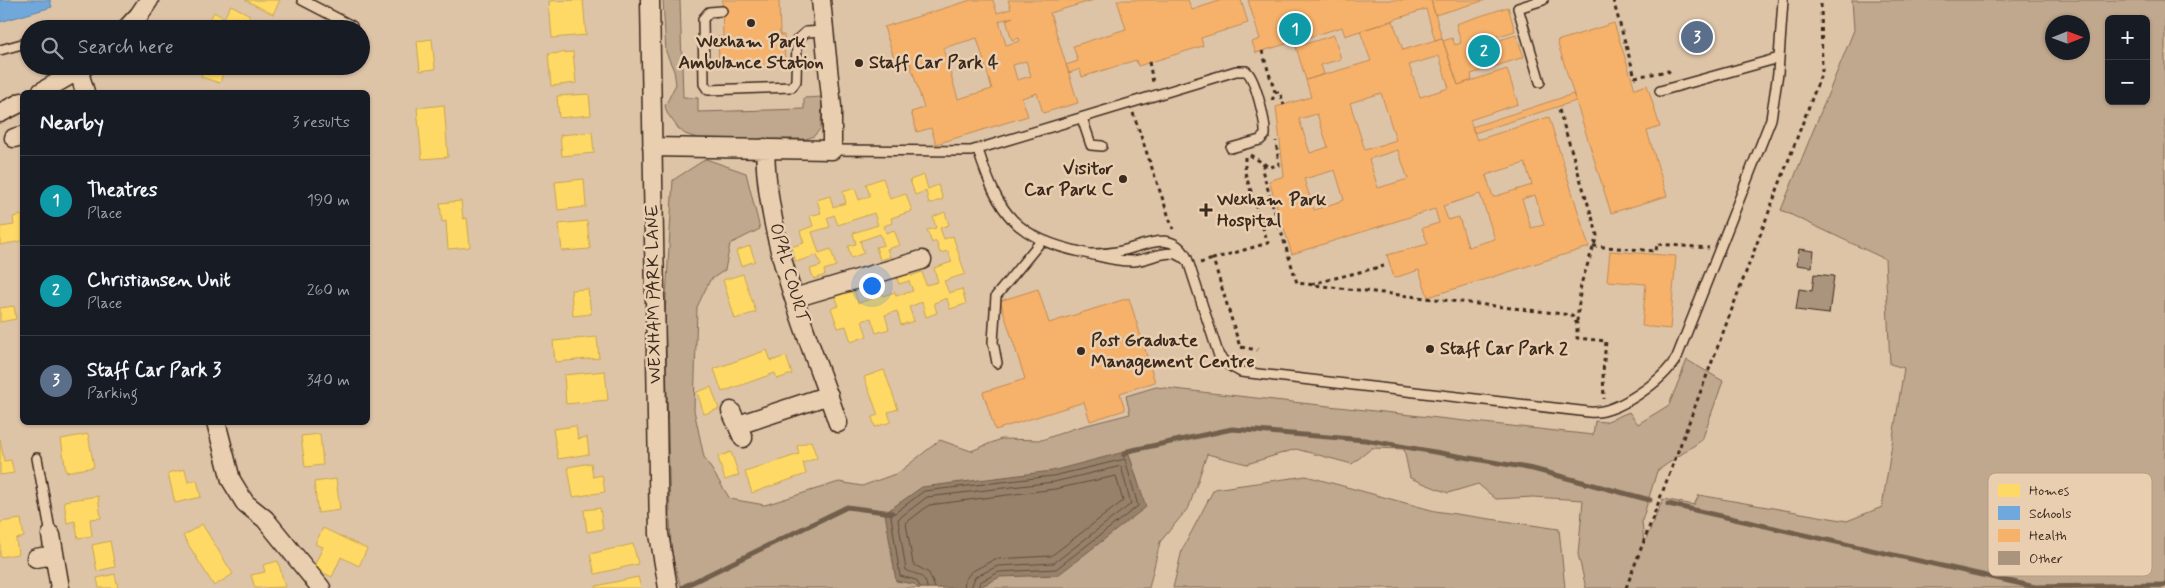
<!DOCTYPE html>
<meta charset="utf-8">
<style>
:root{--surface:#171b24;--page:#20242c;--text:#f1f3f6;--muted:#9ea1a6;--line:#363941;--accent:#1a73e8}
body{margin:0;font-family:Mynerve,sans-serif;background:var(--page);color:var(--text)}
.controls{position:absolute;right:15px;top:15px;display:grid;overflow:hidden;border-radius:8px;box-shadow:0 1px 4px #0004}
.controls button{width:45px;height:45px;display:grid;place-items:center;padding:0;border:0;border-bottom:1px solid var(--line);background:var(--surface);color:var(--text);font:25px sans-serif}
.compass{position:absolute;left:2045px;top:15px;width:45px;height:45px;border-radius:50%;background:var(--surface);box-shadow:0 1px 4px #0004;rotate:89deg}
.you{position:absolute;left:871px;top:285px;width:18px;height:18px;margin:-12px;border:4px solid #fff;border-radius:50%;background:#1a73e8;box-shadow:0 0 0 8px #1a73e833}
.badge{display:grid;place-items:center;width:32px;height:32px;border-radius:50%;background:var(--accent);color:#fff;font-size:16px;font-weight:700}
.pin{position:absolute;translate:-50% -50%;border:2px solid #fff;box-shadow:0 1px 5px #0006}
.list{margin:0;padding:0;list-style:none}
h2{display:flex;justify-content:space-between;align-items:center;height:65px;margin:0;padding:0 20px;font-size:21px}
h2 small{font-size:16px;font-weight:400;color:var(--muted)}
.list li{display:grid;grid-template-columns:32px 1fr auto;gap:15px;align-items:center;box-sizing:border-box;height:90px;padding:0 20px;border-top:1px solid var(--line)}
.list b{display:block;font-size:19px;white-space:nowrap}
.list p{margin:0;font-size:16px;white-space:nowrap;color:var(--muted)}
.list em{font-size:16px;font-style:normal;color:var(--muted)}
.icon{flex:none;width:28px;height:28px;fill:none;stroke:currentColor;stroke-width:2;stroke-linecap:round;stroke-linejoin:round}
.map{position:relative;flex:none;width:2165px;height:588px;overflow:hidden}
.search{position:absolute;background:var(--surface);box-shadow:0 1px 4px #0004;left:20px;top:20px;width:350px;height:55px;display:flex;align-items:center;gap:12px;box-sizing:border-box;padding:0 18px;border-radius:28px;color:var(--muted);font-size:19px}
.panel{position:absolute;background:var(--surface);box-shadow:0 1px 4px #0004;left:20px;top:90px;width:350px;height:335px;border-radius:8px}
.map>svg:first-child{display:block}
.green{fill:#c0a88e;stroke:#7e6956;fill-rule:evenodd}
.water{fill:#97816b;stroke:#725e4c}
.homes{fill:#ffd966;stroke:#c4a450}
.schools{fill:#6fa8dc;stroke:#5f82a3}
.health{fill:#f6b26b;stroke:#be8954;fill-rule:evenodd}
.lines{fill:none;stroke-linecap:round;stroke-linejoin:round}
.shore{stroke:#604d3d;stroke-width:1}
.stream{stroke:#725e4c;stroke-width:5}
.building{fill:#ab947d;stroke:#3b2a1e}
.lane-casing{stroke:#3b2a1e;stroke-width:12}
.street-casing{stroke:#3b2a1e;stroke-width:21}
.path{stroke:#3b2a1e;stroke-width:3;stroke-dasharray:4 4;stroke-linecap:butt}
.lane{stroke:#e9ceb0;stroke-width:9}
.street{stroke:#e9ceb0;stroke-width:18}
.poi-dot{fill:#3b2a1e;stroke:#e9ceb0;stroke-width:2}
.labels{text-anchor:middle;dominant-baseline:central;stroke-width:5;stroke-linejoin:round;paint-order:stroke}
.poi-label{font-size:18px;font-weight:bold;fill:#3b2a1e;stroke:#e9ceb0;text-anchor:start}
.street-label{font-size:18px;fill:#3b2a1e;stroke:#e9ceb0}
.key{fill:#e9ceb0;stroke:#b59d84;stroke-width:1}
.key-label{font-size:14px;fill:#3b2a1e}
</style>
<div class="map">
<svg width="2165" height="588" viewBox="0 0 2165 588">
<rect width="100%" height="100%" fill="#dec4a7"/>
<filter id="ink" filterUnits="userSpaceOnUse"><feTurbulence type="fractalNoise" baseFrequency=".02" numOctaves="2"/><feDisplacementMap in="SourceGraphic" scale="10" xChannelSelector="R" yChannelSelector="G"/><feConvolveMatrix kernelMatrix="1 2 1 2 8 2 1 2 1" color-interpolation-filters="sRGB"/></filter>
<g filter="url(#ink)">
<path class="green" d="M663,0H680L683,97L698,98V112L804,109V98L822,97L821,128L814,136L806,139L703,140L685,134L678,128L667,113L665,106L676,84L674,71L666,52Z
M1852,0H2165V588H1586L1578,554L1583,500L1533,497L1496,499L1478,484L1448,493L1410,478L1404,449L1372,448L1352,464L1296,449L1247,464L1207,454L1189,507L1160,542L1149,588H681L671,552L665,315L673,180L706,159L746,173L760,229L730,244L725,270L710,280L697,307L694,410L704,457L730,499L765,505L839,482L862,486L898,473L940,440L971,451L1001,439L1042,440L1075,428L1130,414L1126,396L1156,387L1593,435L1595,421L1605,422L1629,412L1638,424L1669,405L1687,360L1723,381L1702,440L1657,471L1642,521L1644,544L1663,499L1694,505L1699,495L1847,521L1882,507L1904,368L1890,364L1885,259L1781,210L1854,30ZM2109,19H2146V101H2109ZM2052,22H2082V52H2052Z
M1306,476L1435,511L1559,529L1565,588H1173L1182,550L1214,489Z"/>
<path class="water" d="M1128,451L1146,507L1058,575L1000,577L978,588H918L914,584L896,581L885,513L922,487L1052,471Z"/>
<path class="homes" d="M245,0H280L273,14Z
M583,0L586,35L552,38L549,1Z
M231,5L250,15L243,29H205L214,12L224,18Z
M432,39L435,69L420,71L417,41Z
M573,52L576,83L551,86L548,54Z
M204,66H225L220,83L201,77Z
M589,94L591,115L559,118L557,96Z
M444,105L448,157L422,159L417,108Z
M592,132L594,153L562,156L560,135Z
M924,175L928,189L938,185L943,199L929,204L926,191L915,195L910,180Z
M883,178L890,199L906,194L912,211L891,218L892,223L884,226L886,233L894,230L900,245L887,249L890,257L880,260L876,247L884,245L880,234L860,241L864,253L851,258L848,246L856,244L853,233L878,225L874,213L838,225L834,215L827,218L830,227L812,232L819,253L831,249L836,266L824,270L825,275L814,279L810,269L821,266L817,255L796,262L791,247L804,243L800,231L813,226L810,216L821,213L817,200L830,196L833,207L846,203L843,192L855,188L859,200L870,196L866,184Z
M584,179L586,207L558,210L555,182Z
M461,201L463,219L467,218L470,247L448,249L446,221L442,222L440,203Z
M945,212L949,225L940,228L944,239L953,236L965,274L944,281L949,293L962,289L966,304L950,309L947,298L934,303L937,313L926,317L922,302L909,307L914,321L901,325L897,311L885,315L889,329L876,333L871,318L862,321L867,336L851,342L846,326L838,328L831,308L839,306L834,293L853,287L858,303L871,299L868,293L881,289L883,296L895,292L896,296L913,291L909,281L899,284L895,273L909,269L911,276L922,272L926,285L938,282L934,268L952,262L948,251L940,253L936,241L932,243L927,230L936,228L933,217Z
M22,215V241L0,245V227L14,225L13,217Z
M587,221L590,249L562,251L559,224Z
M750,246L755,261L741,266L736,251Z
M743,274L756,312L735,319L723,280Z
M588,289L591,314L573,316L571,290Z
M14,306L16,319L0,322V308Z
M597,337L599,358L555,362L553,341Z
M767,350L771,361L786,356L792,374L777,379L775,373L722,392L714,369Z
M884,370L898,409L888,412L891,422L875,427L872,417L878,415L864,377Z
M605,371L608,400L566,404L564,375Z
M711,387L719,409L704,414L697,392Z
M576,426L578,439L587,437L589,454L558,459L553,429Z
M88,434L94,467L66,472L61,439Z
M320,434L323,465L305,467L301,436Z
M0,439L4,461L11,460L14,473L0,475Z
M811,441L817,458L803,463L806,474L752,493L745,472L799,454L797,446Z
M731,452L739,475L725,480L718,457Z
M591,463L593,477L602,475L605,492L573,497L568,467Z
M185,469L188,482L197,480L201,497L175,503L168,473Z
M336,479L340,510L318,513L314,482Z
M98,496L101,518L90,519L92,536L78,538L75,521L67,523L64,501Z
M600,508L603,529L587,532L584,510Z
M21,519L24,537L16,539L18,554L0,557V522Z
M202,524L233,574L214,586L183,536Z
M323,528L367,549L359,566L341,557L332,577L313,568L323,547L315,544Z
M110,541L115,567L97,571L92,545Z
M633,544L638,564L595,574L590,554Z
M278,561L285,587L255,588L251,575L265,572L263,565Z
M115,574L118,588H99L97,578Z
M638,577L641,588H596V586Z"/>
<path class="schools" d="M0,0H50L52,7L0,22Z"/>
<path class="health" d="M722,0H779L780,35H784L785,65L719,66L718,37H723Z
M971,0H993L997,13L1011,9L1008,0H1094L1050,13L1078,103L1043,113L1037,93L1022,98L1028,116L936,144L931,128L917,132L911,112L924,108L909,60L896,64L884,27ZM1013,17L1006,20L1012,40L1019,38L1020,41L1006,45L999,21ZM977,38L992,89L958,99L943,48ZM1026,61L1031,76L1017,80L1013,65Z
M1117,0H1188L1192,10L1222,0H1241L1248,23L1201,38L1203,46L1138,66L1136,60L1082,77L1080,69L1069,73L1066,65L1078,61L1073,46L1126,29Z
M1248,0H1431L1442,38L1435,40L1426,9L1345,36L1342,27L1256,53L1252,42L1260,39Z
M1431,0H1486L1435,15Z
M1508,7L1515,31L1486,40L1487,44L1516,35L1524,57L1471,74L1472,80L1458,85L1443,41L1452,38L1455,45L1461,43L1456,24Z
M1393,21L1403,50L1442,38L1458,85L1507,69L1518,104L1470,120L1477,140L1549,117L1589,247L1428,297L1419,270L1394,278L1387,255L1428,244L1422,228L1439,223L1435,209L1292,254L1269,181L1284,176L1276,107L1311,97L1306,80L1371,61L1360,31ZM1439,56L1449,88L1420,97L1409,65ZM1381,93L1396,140L1365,150L1350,103ZM1317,114L1328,147L1310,153L1299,119ZM1398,150L1408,179L1378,188L1369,159ZM1525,163L1532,185L1493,197L1486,175ZM1335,170L1344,200L1314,210L1304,179ZM1480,194L1495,239L1468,247L1459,217L1448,220L1443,206ZM1535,195L1544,225L1531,228L1522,199Z
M1614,23L1635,89L1647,85L1660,127L1647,131L1667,196L1611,213L1557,41Z
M1334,35L1341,59L1321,65L1324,74L1306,80L1296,47Z
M1573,94L1576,101L1474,133L1472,127Z
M1610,251L1676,256L1670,329L1642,326L1646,284L1607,281Z
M1038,289L1049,323L1129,298L1155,382L1120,393L1125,410L1090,421L1084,402L995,430L983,392L1025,379L1000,301Z"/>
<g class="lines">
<path class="shore" d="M921,588L916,580L900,576L891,516L924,491L1053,476L1125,459L1138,506L1056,569L999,572L980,582L978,588
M927,588C926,574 916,575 906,570L898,519L927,497L1054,482L1121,466L1131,504L1054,563L998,566L975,577L971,588
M935,588L929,573L913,564L906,523L929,505L1055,489L1116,476L1123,501L1051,556L995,559L971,572L965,580L964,588"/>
<path class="stream" d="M1124,455L1128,451L1232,429L1365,440L1533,469L1650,500
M1668,504L2035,587L2165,585
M683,587L847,507L892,513"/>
</g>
<path class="building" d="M1799,249L1814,251L1812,267L1797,265Z
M1814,274L1834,276L1829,314L1796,310L1799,289L1812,291Z"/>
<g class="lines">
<g class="lane-casing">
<path id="lane" d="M302,0L352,26
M722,11L709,12L703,19L704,84L708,90L792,87L796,81L797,40L806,32L825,31
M0,50L29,42
M1540,82L1518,8L1543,0
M1660,91L1779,58
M1082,118L1091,145L1102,146
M832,150L971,151L1236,71H1246C1255,77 1266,123 1265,135L1260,140L1231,148
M978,150C999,215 1015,238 1085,253C1100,256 1117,262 1133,261C1151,260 1172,244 1187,261
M1090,254C1102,254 1113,253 1125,250C1148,244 1173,230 1187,258L1219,356L1227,364L1241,372L1589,412C1616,415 1663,381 1677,357L1771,119L1778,73L1783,0
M997,363L993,342L996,296L1042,240
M37,458L51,535"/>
</g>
<g class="street-casing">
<path id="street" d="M650,0L659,534L668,588
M126,29L139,15L149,0
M79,72L85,92
M41,92L86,66
M0,113L22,102
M14,138L22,136
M652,147L832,150V107L821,0
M765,148C767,245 807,333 838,423
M794,298L922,260
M731,411L743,438
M216,422L231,480L245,503L265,519L321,588
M738,425L829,395
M51,535L60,588
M36,558L54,555"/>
</g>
<path class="path" d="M1613,0L1635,77L1668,71L1673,75
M1262,51L1275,92L1272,101
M1149,62L1153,82
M1275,92H1280L1284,105
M1559,110L1596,230L1597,236L1581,284L1577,321
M1133,113L1173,229
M1250,155L1269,167L1279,165L1276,141
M1245,157V173L1268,243L1213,259L1240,347L1258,350
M1264,164L1262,170L1266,183L1297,283L1572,315L1577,324V338L1606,341L1603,372L1604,399
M1593,246L1656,251L1657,244L1709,248
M1200,263L1213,259
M1311,284L1384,266
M1626,588L1822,72L1821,0"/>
<use href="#lane" class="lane"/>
<use href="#street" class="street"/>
</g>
</g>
<g class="poi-dot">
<circle cx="751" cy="23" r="5"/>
<circle cx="859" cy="63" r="5"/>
<circle cx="1123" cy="179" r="5"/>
<path d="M1203.5 202.5h5v5h5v5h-5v5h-5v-5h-5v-5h5z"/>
<circle cx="1430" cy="349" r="5"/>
<circle cx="1081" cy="351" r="5"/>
</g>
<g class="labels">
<g class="poi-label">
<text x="751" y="42" text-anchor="middle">Wexham Park<tspan x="751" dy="21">Ambulance Station</tspan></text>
<text x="869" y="63">Staff Car Park 4</text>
<text x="1113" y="169" text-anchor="end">Visitor<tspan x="1113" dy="21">Car Park C</tspan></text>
<text x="1217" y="200">Wexham Park<tspan x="1217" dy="21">Hospital</tspan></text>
<text x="1091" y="341">Post Graduate<tspan x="1091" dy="21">Management Centre</tspan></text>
<text x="1440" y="349">Staff Car Park 2</text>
</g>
<g class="street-label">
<text transform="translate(789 273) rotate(74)">OPAL COURT</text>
<text transform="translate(654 294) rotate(-91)">WEXHAM PARK LANE</text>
</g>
</g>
<rect x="1988" y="473" width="164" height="103" rx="8" class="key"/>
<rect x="1998" y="484" width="22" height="13" fill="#ffd966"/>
<rect x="1998" y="506" width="22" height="14" fill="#6fa8dc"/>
<rect x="1998" y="529" width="22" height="13" fill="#f6b26b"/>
<rect x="1998" y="551" width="22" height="14" fill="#ab947d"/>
<g class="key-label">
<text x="2029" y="495">Homes</text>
<text x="2029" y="518">Schools</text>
<text x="2029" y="540">Health</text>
<text x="2029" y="563">Other</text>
</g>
</svg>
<div class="controls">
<button>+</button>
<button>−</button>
</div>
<svg class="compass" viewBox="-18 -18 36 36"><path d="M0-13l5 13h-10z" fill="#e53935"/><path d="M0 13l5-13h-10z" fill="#9ea1a6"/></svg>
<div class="you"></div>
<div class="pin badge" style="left:1295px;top:29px;background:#0f9aa8">1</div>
<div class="pin badge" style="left:1484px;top:51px;background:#0f9aa8">2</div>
<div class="pin badge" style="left:1697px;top:37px;background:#5c6f8a">3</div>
<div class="search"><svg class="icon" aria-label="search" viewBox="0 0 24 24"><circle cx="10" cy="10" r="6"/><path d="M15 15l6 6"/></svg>Search here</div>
<section class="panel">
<h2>Nearby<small>3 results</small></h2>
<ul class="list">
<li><span class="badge" style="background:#0f9aa8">1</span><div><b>Theatres</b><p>Place</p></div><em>190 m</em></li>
<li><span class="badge" style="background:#0f9aa8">2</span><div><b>Christiansen Unit</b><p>Place</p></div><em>260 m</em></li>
<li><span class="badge" style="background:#5c6f8a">3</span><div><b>Staff Car Park 3</b><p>Parking</p></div><em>340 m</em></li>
</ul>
</section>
</div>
